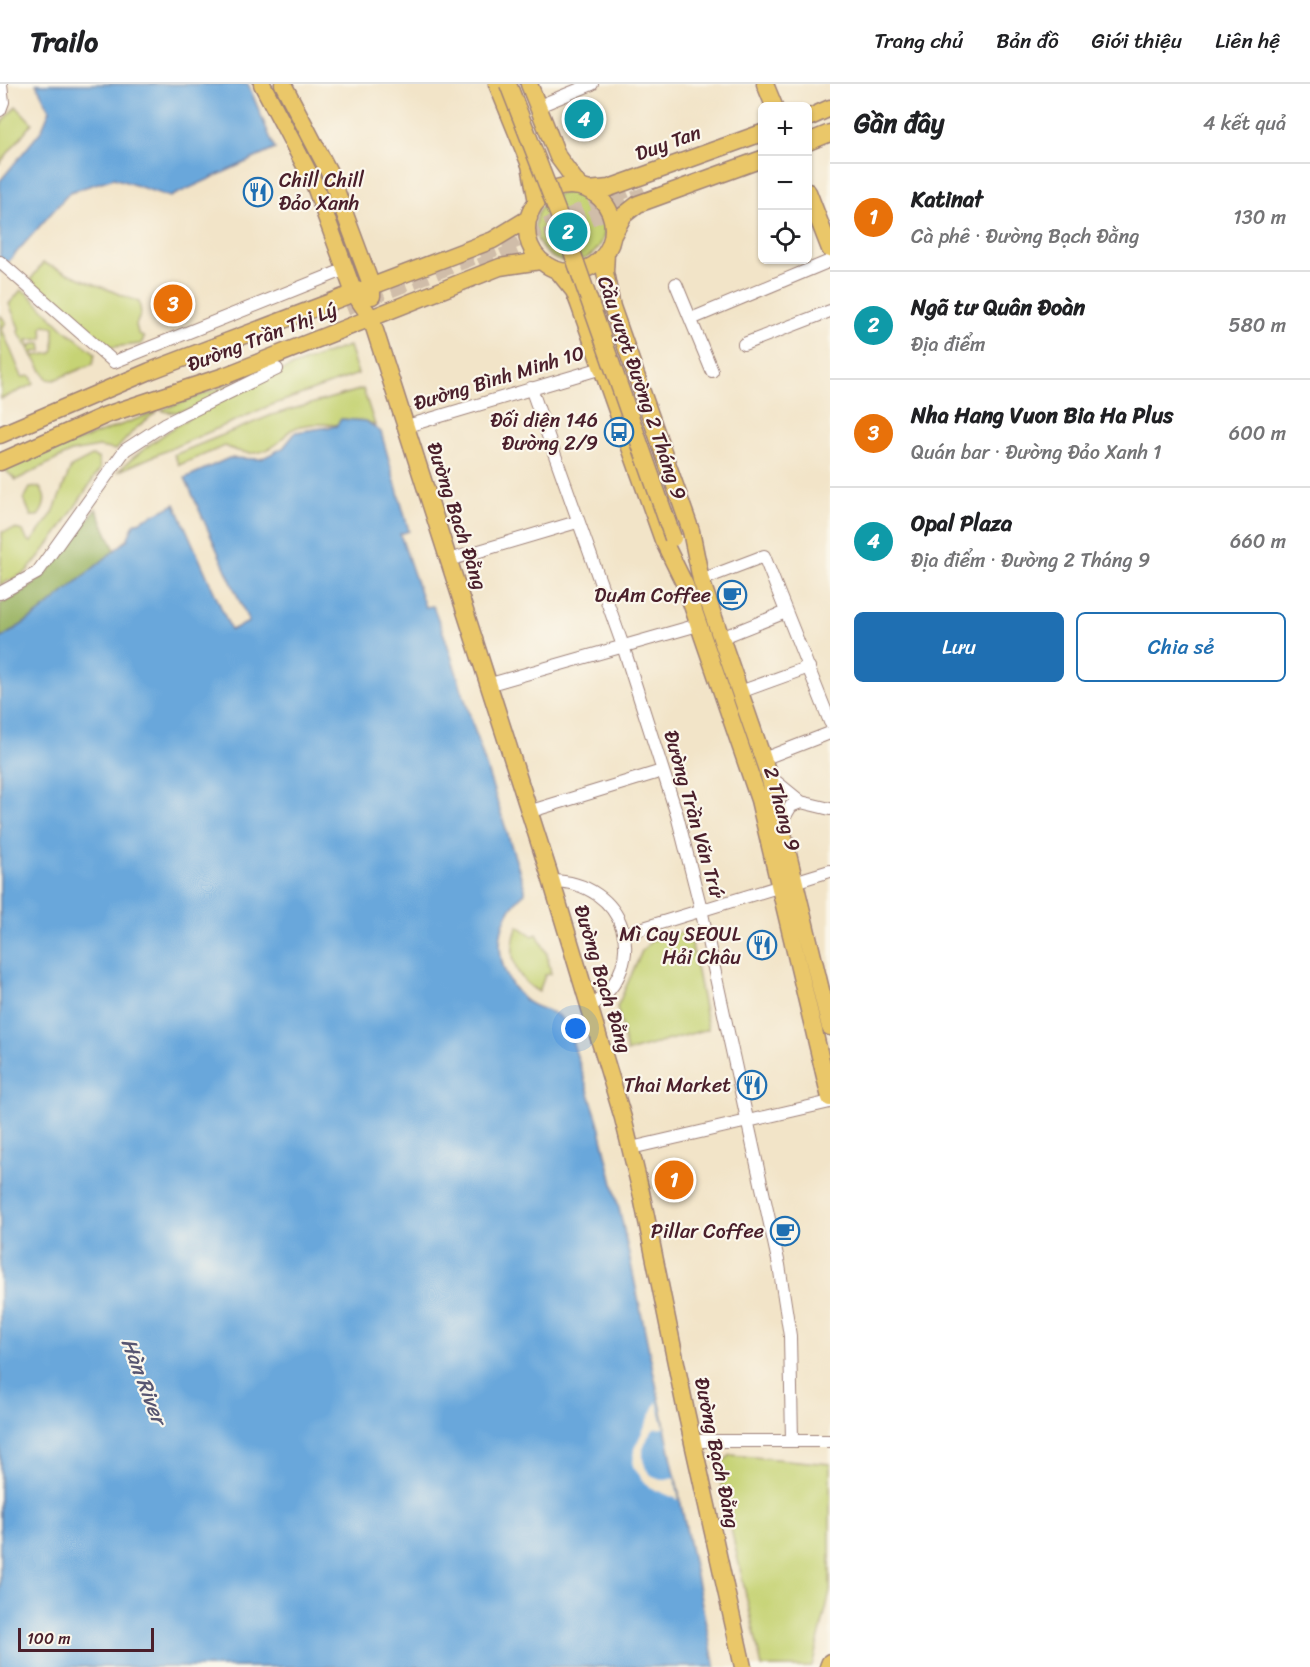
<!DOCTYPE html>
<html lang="vi">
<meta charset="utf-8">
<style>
:root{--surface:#fff;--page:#f6f6f6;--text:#202124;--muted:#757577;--line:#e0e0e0;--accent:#1f6fb2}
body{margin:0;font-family:Sriracha,sans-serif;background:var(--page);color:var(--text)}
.controls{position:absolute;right:18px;top:18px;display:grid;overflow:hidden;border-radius:9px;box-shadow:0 2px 4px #0004}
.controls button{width:54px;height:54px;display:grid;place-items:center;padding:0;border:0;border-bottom:2px solid var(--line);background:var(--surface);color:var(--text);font:30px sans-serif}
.scale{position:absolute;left:18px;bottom:15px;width:136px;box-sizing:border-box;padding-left:6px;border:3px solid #4a1f2b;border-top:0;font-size:16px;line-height:21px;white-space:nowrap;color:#4a1f2b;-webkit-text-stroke:4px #fbf7ec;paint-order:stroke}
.you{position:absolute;left:576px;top:945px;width:21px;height:21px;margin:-15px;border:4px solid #fff;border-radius:50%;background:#1a73e8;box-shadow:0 0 0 9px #1a73e833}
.badge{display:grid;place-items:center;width:39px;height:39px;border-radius:50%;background:var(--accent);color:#fff;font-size:20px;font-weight:700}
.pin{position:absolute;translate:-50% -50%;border:3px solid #fff;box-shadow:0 2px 6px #0006}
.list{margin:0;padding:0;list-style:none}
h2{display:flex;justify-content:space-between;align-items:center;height:78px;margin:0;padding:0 24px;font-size:26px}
h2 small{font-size:20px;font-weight:400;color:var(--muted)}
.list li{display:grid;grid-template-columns:39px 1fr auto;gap:18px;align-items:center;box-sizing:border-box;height:108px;padding:0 24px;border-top:2px solid var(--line)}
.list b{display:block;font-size:22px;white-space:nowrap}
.list p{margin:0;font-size:20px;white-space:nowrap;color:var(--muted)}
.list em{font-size:20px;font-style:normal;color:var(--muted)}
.actions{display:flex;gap:12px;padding:18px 24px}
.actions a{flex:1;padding:14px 0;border:2px solid var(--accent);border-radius:9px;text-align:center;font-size:21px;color:var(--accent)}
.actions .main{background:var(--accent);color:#fff}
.icon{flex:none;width:33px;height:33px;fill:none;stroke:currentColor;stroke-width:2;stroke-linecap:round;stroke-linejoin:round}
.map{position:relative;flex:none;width:830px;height:1583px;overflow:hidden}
header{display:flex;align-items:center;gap:36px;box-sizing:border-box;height:84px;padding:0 30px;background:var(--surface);border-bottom:2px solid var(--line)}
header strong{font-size:28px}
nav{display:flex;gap:33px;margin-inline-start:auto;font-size:21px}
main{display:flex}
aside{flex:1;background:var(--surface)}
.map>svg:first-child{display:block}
.green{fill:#c6d375;stroke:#887950;stroke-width:1.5;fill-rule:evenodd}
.forest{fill:#9cb566;stroke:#736a48;stroke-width:1.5}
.water{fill:#69a7db;stroke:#5a6383;stroke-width:1.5}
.pier{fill:#f2e4c8}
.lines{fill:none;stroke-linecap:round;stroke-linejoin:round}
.major-tunnel{stroke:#d0bda9;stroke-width:16;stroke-dasharray:16 8;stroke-linecap:butt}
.minor-casing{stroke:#9e827a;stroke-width:14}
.major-casing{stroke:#9e827a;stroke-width:19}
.minor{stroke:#fff;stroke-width:12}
.major{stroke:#eac769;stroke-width:16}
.major-bridge-casing{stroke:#9e827a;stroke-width:19;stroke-linecap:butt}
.major-bridge{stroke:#eac769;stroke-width:16}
.labels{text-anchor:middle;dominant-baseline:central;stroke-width:4.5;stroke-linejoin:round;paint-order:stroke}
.street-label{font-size:20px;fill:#4a1f2b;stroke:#fbf7ec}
.poi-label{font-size:20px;fill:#4a1f2b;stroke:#fbf7ec;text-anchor:end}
.water-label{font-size:21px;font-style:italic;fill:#565571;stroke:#fbf7ec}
</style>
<header>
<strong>Trailo</strong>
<nav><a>Trang chủ</a><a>Bản đồ</a><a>Giới thiệu</a><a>Liên hệ</a></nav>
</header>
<main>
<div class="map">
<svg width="830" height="1583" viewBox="0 0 830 1583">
<rect width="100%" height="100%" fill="#fbf7ec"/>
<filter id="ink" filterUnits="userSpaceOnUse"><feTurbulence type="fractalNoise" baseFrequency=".0167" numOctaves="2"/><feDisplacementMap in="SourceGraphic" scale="12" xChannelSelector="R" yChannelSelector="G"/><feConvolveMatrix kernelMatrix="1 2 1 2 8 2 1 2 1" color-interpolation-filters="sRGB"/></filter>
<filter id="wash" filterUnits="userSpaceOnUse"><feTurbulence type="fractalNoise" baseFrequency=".008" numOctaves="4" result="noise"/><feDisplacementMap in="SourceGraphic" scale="24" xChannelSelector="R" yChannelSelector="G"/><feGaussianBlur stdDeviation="1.35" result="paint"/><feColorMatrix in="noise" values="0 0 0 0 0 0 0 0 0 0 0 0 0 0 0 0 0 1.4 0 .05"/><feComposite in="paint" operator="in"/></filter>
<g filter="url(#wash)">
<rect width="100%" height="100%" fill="#f2e4c8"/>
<path class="green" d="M16,22L32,39L0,79V41Z
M535 143a35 35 0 1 1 70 0a35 35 0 1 1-70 0Z
M43,179L139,218L141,229L136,241L138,249L144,254L141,260L112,263L100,258L34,200L31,195Z
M21,206L27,209L64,245L95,269L93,280L54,296L47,295L18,248L19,244L9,220ZM45,241L54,243V266L52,269L35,272L33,268L42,267L41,259L31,261L30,264L27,256L43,255L42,244Z
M0,231L6,238L2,245L22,293L31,292L34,300L1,315Z
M349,262L358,290L269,322L117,388C182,328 265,289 349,262Z
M264,287C241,299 185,338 161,326Z
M363,305L375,341L366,337L342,335L338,341C322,340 305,338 291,346C286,349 283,355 278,359C261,373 244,371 225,362L179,381L174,371L272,331Z
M158,327L135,345L116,366L99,363L71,368L16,396L4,385Z
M92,372L98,374L100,385L57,450L33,480L25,489L0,501L2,448L15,445L23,447L27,456L31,458L53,429L71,383Z
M39,403C48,411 45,424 38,432H31L24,415L30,404Z
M518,842L533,852L537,850L547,870L551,890L545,891L539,908C513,893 507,869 518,842Z
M684,847L690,851L708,945L627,968L617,923L642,867L652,856Z
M731,1371L830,1380V1508L812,1583H762L717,1382Z"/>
<path class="forest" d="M96,425L115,466L38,530L0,555V520C48,500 65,465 96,425Z"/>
<path class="water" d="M36,0H248L275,65L170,113L114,94L70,108L0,187V97L41,47L50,26Z
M341,335L366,337L381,348L409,447L400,450L425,523L433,522L446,556L525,805V809C491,836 493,887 524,915C538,928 555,923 567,941L598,1037L622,1137L715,1583H0V555L38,530L127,456L134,440L175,420L231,546L249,538L185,394L229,374L261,375L283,364L296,348L336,342Z"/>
<path class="pier" d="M657,1317L664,1344L654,1345L648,1353L643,1365V1376L646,1385L653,1393L661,1396L674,1393L679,1416L649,1403L633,1383L634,1365Z"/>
</g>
<g filter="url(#ink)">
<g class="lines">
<path class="major-tunnel" d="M480,182L646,110
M346,223L512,158L635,102"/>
<g class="minor-casing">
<path id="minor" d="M539,22L592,0
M0,26L3,18L1,0
M0,178L114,278L346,185
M676,200L712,287
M691,235L830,177
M744,260L830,227
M531,304L623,562L677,731L701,825L779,1181L790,1252L792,1356
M407,342L602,284
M449,476L577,438
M701,496L764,472L830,638
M0,509L37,489L125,366L165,340L277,285
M721,554L786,528
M487,601L698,541
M740,608L809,583
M763,675L830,649
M769,692L801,718L830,725
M528,728L662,687
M781,739L791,722L801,718
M551,797C625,797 653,880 591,922
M624,850L830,787
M631,1064L830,1018
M693,1357H830"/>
</g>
<g class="major-casing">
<path id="major" d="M262,0L313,97L354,209L371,234L549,789L623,1034L641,1108L685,1323L743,1583
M283,0L330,90L372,203V212
M497,0L530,81L537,118
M529,0L558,73L580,103
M765,0L774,22
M808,34L830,24
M808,58L830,49
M527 145a43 43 0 1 1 86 0a43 43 0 1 1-86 0Z
M588,106L609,104L762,49
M808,108L830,165
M613,151L624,131L638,120L762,75
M606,169L605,188L612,223L691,447L701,496L769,692L830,943
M557,186L574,207L579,220L663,456L685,501L759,716L830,1014
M0,351L150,287L493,156L529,134
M0,378L106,331L224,292L500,183L540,177
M828,1583L830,1578"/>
</g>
<use href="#minor" class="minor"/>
<use href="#major" class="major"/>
<g class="major-bridge-casing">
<path id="major-bridge" d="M508,0L563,142L673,454"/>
</g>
<use href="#major-bridge" class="major-bridge"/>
</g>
</g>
<defs>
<g id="restaurant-ring" transform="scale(1.5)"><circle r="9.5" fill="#fbf7ec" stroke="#1f6fb2" stroke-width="1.5"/><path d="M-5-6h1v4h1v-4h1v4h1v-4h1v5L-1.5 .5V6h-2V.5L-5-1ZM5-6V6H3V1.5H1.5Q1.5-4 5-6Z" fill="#1f6fb2"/></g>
<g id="bus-ring" transform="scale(1.5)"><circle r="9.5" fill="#fbf7ec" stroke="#1f6fb2" stroke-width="1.5"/><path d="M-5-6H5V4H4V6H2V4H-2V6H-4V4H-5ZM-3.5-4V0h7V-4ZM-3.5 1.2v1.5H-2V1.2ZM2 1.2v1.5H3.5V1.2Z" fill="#1f6fb2"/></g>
<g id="cafe-ring" transform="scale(1.5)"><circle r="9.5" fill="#fbf7ec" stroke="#1f6fb2" stroke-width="1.5"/><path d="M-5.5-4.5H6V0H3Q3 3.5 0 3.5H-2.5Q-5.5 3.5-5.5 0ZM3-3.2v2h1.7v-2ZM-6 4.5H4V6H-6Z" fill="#1f6fb2"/></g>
</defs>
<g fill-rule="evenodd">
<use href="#restaurant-ring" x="258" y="108"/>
<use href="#bus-ring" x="619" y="348"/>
<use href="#cafe-ring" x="732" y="511"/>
<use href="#restaurant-ring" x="762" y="861"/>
<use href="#restaurant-ring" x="752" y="1001"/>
<use href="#cafe-ring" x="785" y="1147"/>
</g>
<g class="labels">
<g class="street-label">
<text transform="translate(668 59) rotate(-20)">Duy Tan</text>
<text transform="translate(262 253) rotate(-21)">Đường Trần Thị Lý</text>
<text transform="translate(499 294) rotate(-17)">Đường Bình Minh 10</text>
<text transform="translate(642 304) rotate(71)">Cầu vượt Đường 2 Tháng 9</text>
<text transform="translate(457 432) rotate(72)">Đường Bạch Đằng</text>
<text transform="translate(782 725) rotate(74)">2 Thang 9</text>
<text transform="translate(694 730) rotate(74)">Đường Trần Văn Trứ</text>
<text transform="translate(603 895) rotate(73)">Đường Bạch Đằng</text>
<text transform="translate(717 1369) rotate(78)">Đường Bạch Đằng</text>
</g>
<g class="poi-label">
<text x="279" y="96" text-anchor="start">Chill Chill<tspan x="279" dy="23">Đảo Xanh</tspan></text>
<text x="598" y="336">Đối diện 146<tspan x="598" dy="23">Đường 2/9</tspan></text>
<text x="711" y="511">DuAm Coffee</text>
<text x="741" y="850">Mì Cay SEOUL<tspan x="741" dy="23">Hải Châu</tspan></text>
<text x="731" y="1001">Thai Market</text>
<text x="764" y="1147">Pillar Coffee</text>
</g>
<g class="water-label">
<text transform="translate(144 1297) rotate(69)">Hàn River</text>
</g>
</g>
</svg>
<div class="controls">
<button>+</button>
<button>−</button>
<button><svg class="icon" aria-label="locate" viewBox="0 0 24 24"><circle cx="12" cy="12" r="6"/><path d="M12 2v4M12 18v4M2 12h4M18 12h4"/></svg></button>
</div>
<div class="scale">100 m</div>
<div class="you"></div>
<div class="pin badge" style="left:674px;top:1096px;background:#e8710a">1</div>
<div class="pin badge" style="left:568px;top:148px;background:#0f9aa8">2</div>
<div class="pin badge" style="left:173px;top:220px;background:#e8710a">3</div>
<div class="pin badge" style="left:584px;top:35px;background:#0f9aa8">4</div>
</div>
<aside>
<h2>Gần đây<small>4 kết quả</small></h2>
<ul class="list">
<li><span class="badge" style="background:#e8710a">1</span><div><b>Katinat</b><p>Cà phê · Đường Bạch Đằng</p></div><em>130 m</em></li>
<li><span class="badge" style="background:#0f9aa8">2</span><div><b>Ngã tư Quân Đoàn</b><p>Địa điểm</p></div><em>580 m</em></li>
<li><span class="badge" style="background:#e8710a">3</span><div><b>Nha Hang Vuon Bia Ha Plus</b><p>Quán bar · Đường Đảo Xanh 1</p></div><em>600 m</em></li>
<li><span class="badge" style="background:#0f9aa8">4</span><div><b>Opal Plaza</b><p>Địa điểm · Đường 2 Tháng 9</p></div><em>660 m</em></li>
</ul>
<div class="actions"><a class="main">Lưu</a><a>Chia sẻ</a></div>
</aside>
</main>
